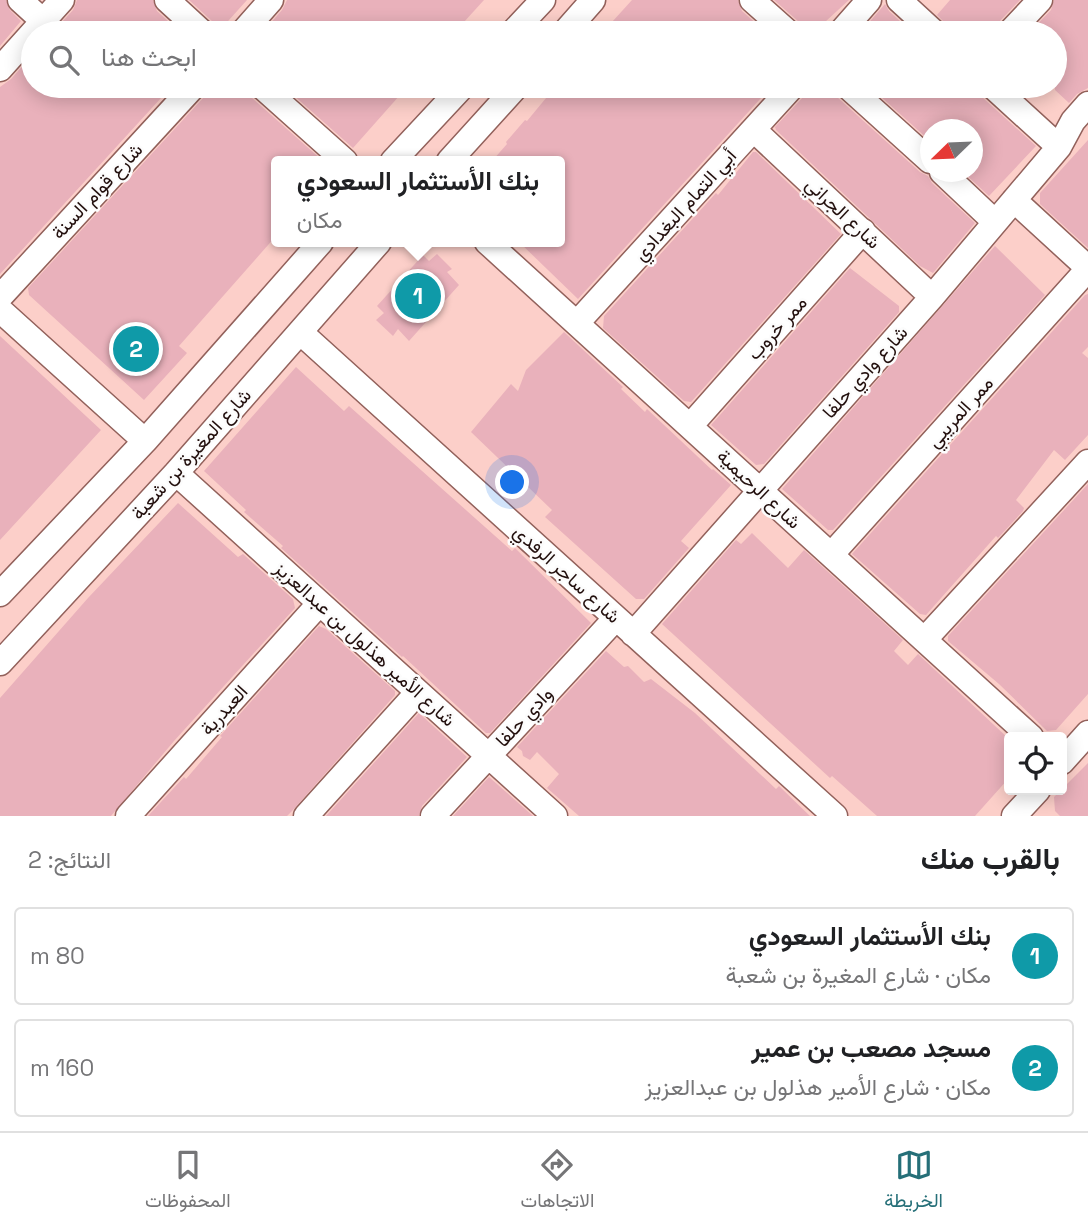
<!DOCTYPE html>
<html lang="ar">
<meta charset="utf-8">
<style>
:root{--surface:#fff;--page:#f6f6f6;--text:#202124;--muted:#757577;--line:#e0e0e0;--accent:#256f78}
body{margin:0;font-family:"Space Grotesk",Vazirmatn,sans-serif;background:var(--page);color:var(--text);direction:rtl}
.controls{position:absolute;right:21px;bottom:21px;display:grid;overflow:hidden;border-radius:7px;box-shadow:0 4px 18px #0003}
.controls button{width:63px;height:63px;display:grid;place-items:center;padding:0;border:0;border-bottom:2px solid var(--line);background:var(--surface);color:var(--text);font:35px sans-serif}
.compass{position:absolute;left:920px;top:119px;width:63px;height:63px;border-radius:50%;background:var(--surface);box-shadow:0 4px 18px #0003;rotate:247deg}
.you{position:absolute;left:513px;top:483px;width:24px;height:24px;margin:-18px;border:5px solid #fff;border-radius:50%;background:#1a73e8;box-shadow:0 0 0 10px #1a73e833}
.badge{display:grid;place-items:center;width:46px;height:46px;border-radius:50%;background:var(--accent);color:#fff;font-size:23px;font-weight:700}
.pin{position:absolute;translate:-50% -50%;border:4px solid #fff;box-shadow:0 2px 7px #0006}
.popup{position:absolute;left:271px;top:156px;width:294px;height:91px;box-sizing:border-box;display:grid;place-content:center;border-radius:7px;background:var(--surface);filter:drop-shadow(0 2px 5px #0005);font-size:23px;white-space:nowrap;color:var(--muted)}
.popup b{font-size:26px;color:var(--text)}
.popup::after{content:'';position:absolute;left:50%;top:100%;margin-left:-14px;border:14px solid transparent;border-top-color:var(--surface)}
.list{margin:0;padding:0;list-style:none}
h2{display:flex;justify-content:space-between;align-items:center;height:91px;margin:0;padding:0 28px;font-size:30px}
h2 small{font-size:23px;font-weight:400;color:var(--muted)}
.list li{display:grid;grid-template-columns:46px 1fr auto;gap:21px;align-items:center;box-sizing:border-box;height:98px;margin:0 14px 14px;padding:0 14px;border:2px solid var(--line);border-radius:7px}
.list b{display:block;font-size:26px;white-space:nowrap}
.list p{margin:0;font-size:23px;white-space:nowrap;color:var(--muted)}
.list em{font-size:23px;font-style:normal;color:var(--muted)}
.icon{flex:none;width:38px;height:38px;fill:none;stroke:currentColor;stroke-width:2;stroke-linecap:round;stroke-linejoin:round}
.map{position:relative;flex:none;width:1088px;height:816px;overflow:hidden;direction:ltr}
.search{position:absolute;background:var(--surface);box-shadow:0 4px 18px #0003;left:21px;right:21px;top:21px;height:77px;display:flex;align-items:center;gap:18px;box-sizing:border-box;padding:0 24px;border-radius:38px;color:var(--muted);font-size:26px}
.sheet{height:315px;background:var(--surface)}
nav{display:flex;justify-content:space-around;align-items:center;box-sizing:border-box;height:98px;border-top:2px solid var(--line);background:var(--surface);font-size:19px;color:var(--muted)}
nav a{display:grid;justify-items:center;gap:4px}
nav .on{color:var(--accent)}
.map>svg:first-child{display:block}
.building{fill:#e9b1bb}
.lines{fill:none;stroke-linecap:round;stroke-linejoin:round}
.minor-casing{stroke:#92615b;stroke-width:27}
.minor{stroke:#fff;stroke-width:24}
.labels{text-anchor:middle;dominant-baseline:central;stroke-width:5;stroke-linejoin:round;paint-order:stroke}
.street-label{font-size:19px;fill:#220f0d;stroke:#fcfcfc}
</style>
<div class="map">
<svg width="1088" height="816" viewBox="0 0 1088 816">
<rect width="100%" height="100%" fill="#fccfc9"/>
<path class="building" d="M0,0H6L10,10L21,21L0,46Z
M77,0H153L157,11L181,33H52L73,10Z
M189,0H247L220,30H217L213,22Z
M287,0H484L454,33H262L282,10Z
M632,0H738L742,11L767,33H602Z
M774,0H849L813,33H803L799,22Z
M950,0H1020L998,23L995,33H955L937,15Z
M1054,0H1088V88L1077,94L1069,103L1055,90V33H1029L1051,10Z
M885,4L889,11L913,33H860Z
M33,54V86H172L0,274V87L11,79Z
M210,86H247L251,97L323,161H276V236L179,346L187,353L144,400L29,295L28,288L205,96Z
M283,86H408L353,148Z
M556,86H772L578,299L519,242H560V161H492L507,144L506,142L525,120L527,121Z
M807,86H833L837,97L920,172L928,176L932,183L975,223L933,273L920,266L776,130L775,127L804,96Z
M869,86H918L931,98L943,86H978L982,97L1036,146L989,196L963,172H972V130H930V141Z
M1088,140V248L1040,204V193Z
M753,152H756L841,234L691,402L684,401L603,328L604,316L716,193L718,195Z
M995,246L1045,295L833,530H828L782,489Z
M437,254L452,269L447,272L459,285L409,341L398,329L393,336L376,320L384,313L377,306L423,255L429,261Z
M850,268L899,306V312L764,464L756,465L711,425Z
M1088,294V347L1082,353L1088,358V435L1065,460L1054,450L1016,500L1024,508L1023,511L998,538L996,536L926,615L920,614L852,554L1085,295Z
M564,332L623,387L621,389L645,412L647,409L712,470L713,469L731,485L681,541L689,548L644,599H636L545,517L552,510L471,432L511,384L518,391L526,370Z
M0,336L101,430L0,540Z
M296,367L344,411L349,406L512,551L515,548L591,623L490,733H486L403,656L402,657L281,548L283,546L244,512L246,510L204,471Z
M1088,484V694L1056,730L1047,731L999,684L948,641V636Z
M178,503L238,557L243,554L293,599L295,608L174,741L111,816H0V698L88,598Z
M752,533L788,568L804,550L903,640L894,651L908,665L918,654L1009,739V778L975,816H877L832,776L830,778L662,624L736,540L741,544Z
M319,626L326,629L395,691V695L293,810L287,816H148L184,777L186,779L222,737L220,736Z
M606,651L624,667L628,666L644,682L651,679L695,713L776,789L779,786L810,816H579L547,788L559,774L537,752L530,760L523,756L522,751L517,747Z
M419,713L467,757L422,806L419,816H326Z
M1088,763V816H1060L1055,811L1054,797Z
M489,777L533,816H453Z"/>
<g class="lines">
<g class="minor-casing">
<path id="minor" d="M20,0L43,21
M167,0L203,33
M752,0L789,33
M899,0L935,33
M242,33L271,0
M512,33L543,0
M564,33L593,0
M840,33L869,0
M1009,33L1040,0
M0,69L62,0
M261,86L345,161
M847,86L930,161
M992,86L1059,147
M754,130L932,297
M393,161L463,86
M449,161L517,86
M942,172L995,222
M1014,200L1088,268
M487,242L1031,737
M0,297L194,86
M0,310L145,441
M577,323L793,86
M300,332L835,816
M691,425L863,231
M176,473L555,816
M831,555L1088,269
M0,594L145,441L321,242
M633,634L932,297L1059,147L1073,121L1088,104
M925,639L1088,462
M0,663L176,473L379,242
M1062,762L1088,733
M128,816L319,604
M306,816L418,692
M433,816L616,618
M1014,816L1038,790"/>
</g>
<use href="#minor" class="minor"/>
</g>
<g class="labels">
<g class="street-label">
<text transform="translate(97 191) rotate(-47)">شارع قوام السنة</text>
<text transform="translate(685 205) rotate(-48)">أبي التمام البغدادي</text>
<text transform="translate(843 213) rotate(43)">شارع الجراني</text>
<text transform="translate(777 328) rotate(-48)">ممر خروب</text>
<text transform="translate(865 372) rotate(-48)">شارع وادي حلفا</text>
<text transform="translate(960 412) rotate(-48)">ممر المريبي</text>
<text transform="translate(191 454) rotate(-48)">شارع المغيرة بن شعبة</text>
<text transform="translate(759 489) rotate(43)">شارع الرحيمية</text>
<text transform="translate(567 574) rotate(42)">شارع ساجر الرفدي</text>
<text transform="translate(365 644) rotate(42)">شارع الأمير هذلول بن عبدالعزيز</text>
<text transform="translate(224 710) rotate(-48)">العبدرية</text>
<text transform="translate(524 717) rotate(-47)">وادي حلفا</text>
</g>
</g>
</svg>
<div class="controls">
<button><svg class="icon" aria-label="locate" viewBox="0 0 24 24"><circle cx="12" cy="12" r="6"/><path d="M12 2v4M12 18v4M2 12h4M18 12h4"/></svg></button>
</div>
<svg class="compass" viewBox="-18 -18 36 36"><path d="M0-13l5 13h-10z" fill="#e53935"/><path d="M0 13l5-13h-10z" fill="#757577"/></svg>
<div class="you"></div>
<div class="pin badge" style="left:418px;top:296px;background:#0f9aa8">1</div>
<div class="popup"><b>بنك الأستثمار السعودي</b>مكان</div>
<div class="pin badge" style="left:136px;top:349px;background:#0f9aa8">2</div>
<div class="search"><svg class="icon" aria-label="search" viewBox="0 0 24 24"><circle cx="10" cy="10" r="6"/><path d="M15 15l6 6"/></svg>ابحث هنا</div>
</div>
<section class="sheet">
<h2>بالقرب منك<small>النتائج: 2</small></h2>
<ul class="list">
<li><span class="badge" style="background:#0f9aa8">1</span><div><b>بنك الأستثمار السعودي</b><p>مكان · شارع المغيرة بن شعبة</p></div><em>80 m</em></li>
<li><span class="badge" style="background:#0f9aa8">2</span><div><b>مسجد مصعب بن عمير</b><p>مكان · شارع الأمير هذلول بن عبدالعزيز</p></div><em>160 m</em></li>
</ul>
</section>
<nav>
<a class="on"><svg class="icon" aria-label="map" viewBox="0 0 24 24"><path d="M3 6l6-2 6 2 6-2v14l-6 2-6-2-6 2zM9 4v14M15 6v14"/></svg>الخريطة</a>
<a><svg class="icon" aria-label="directions" viewBox="0 0 24 24"><path d="M12 3l9 9-9 9-9-9zM9 14v-3h6M13 9l2 2-2 2"/></svg>الاتجاهات</a>
<a><svg class="icon" aria-label="saved" viewBox="0 0 24 24"><path d="M7 4h10v16l-5-4-5 4z"/></svg>المحفوظات</a>
</nav>
